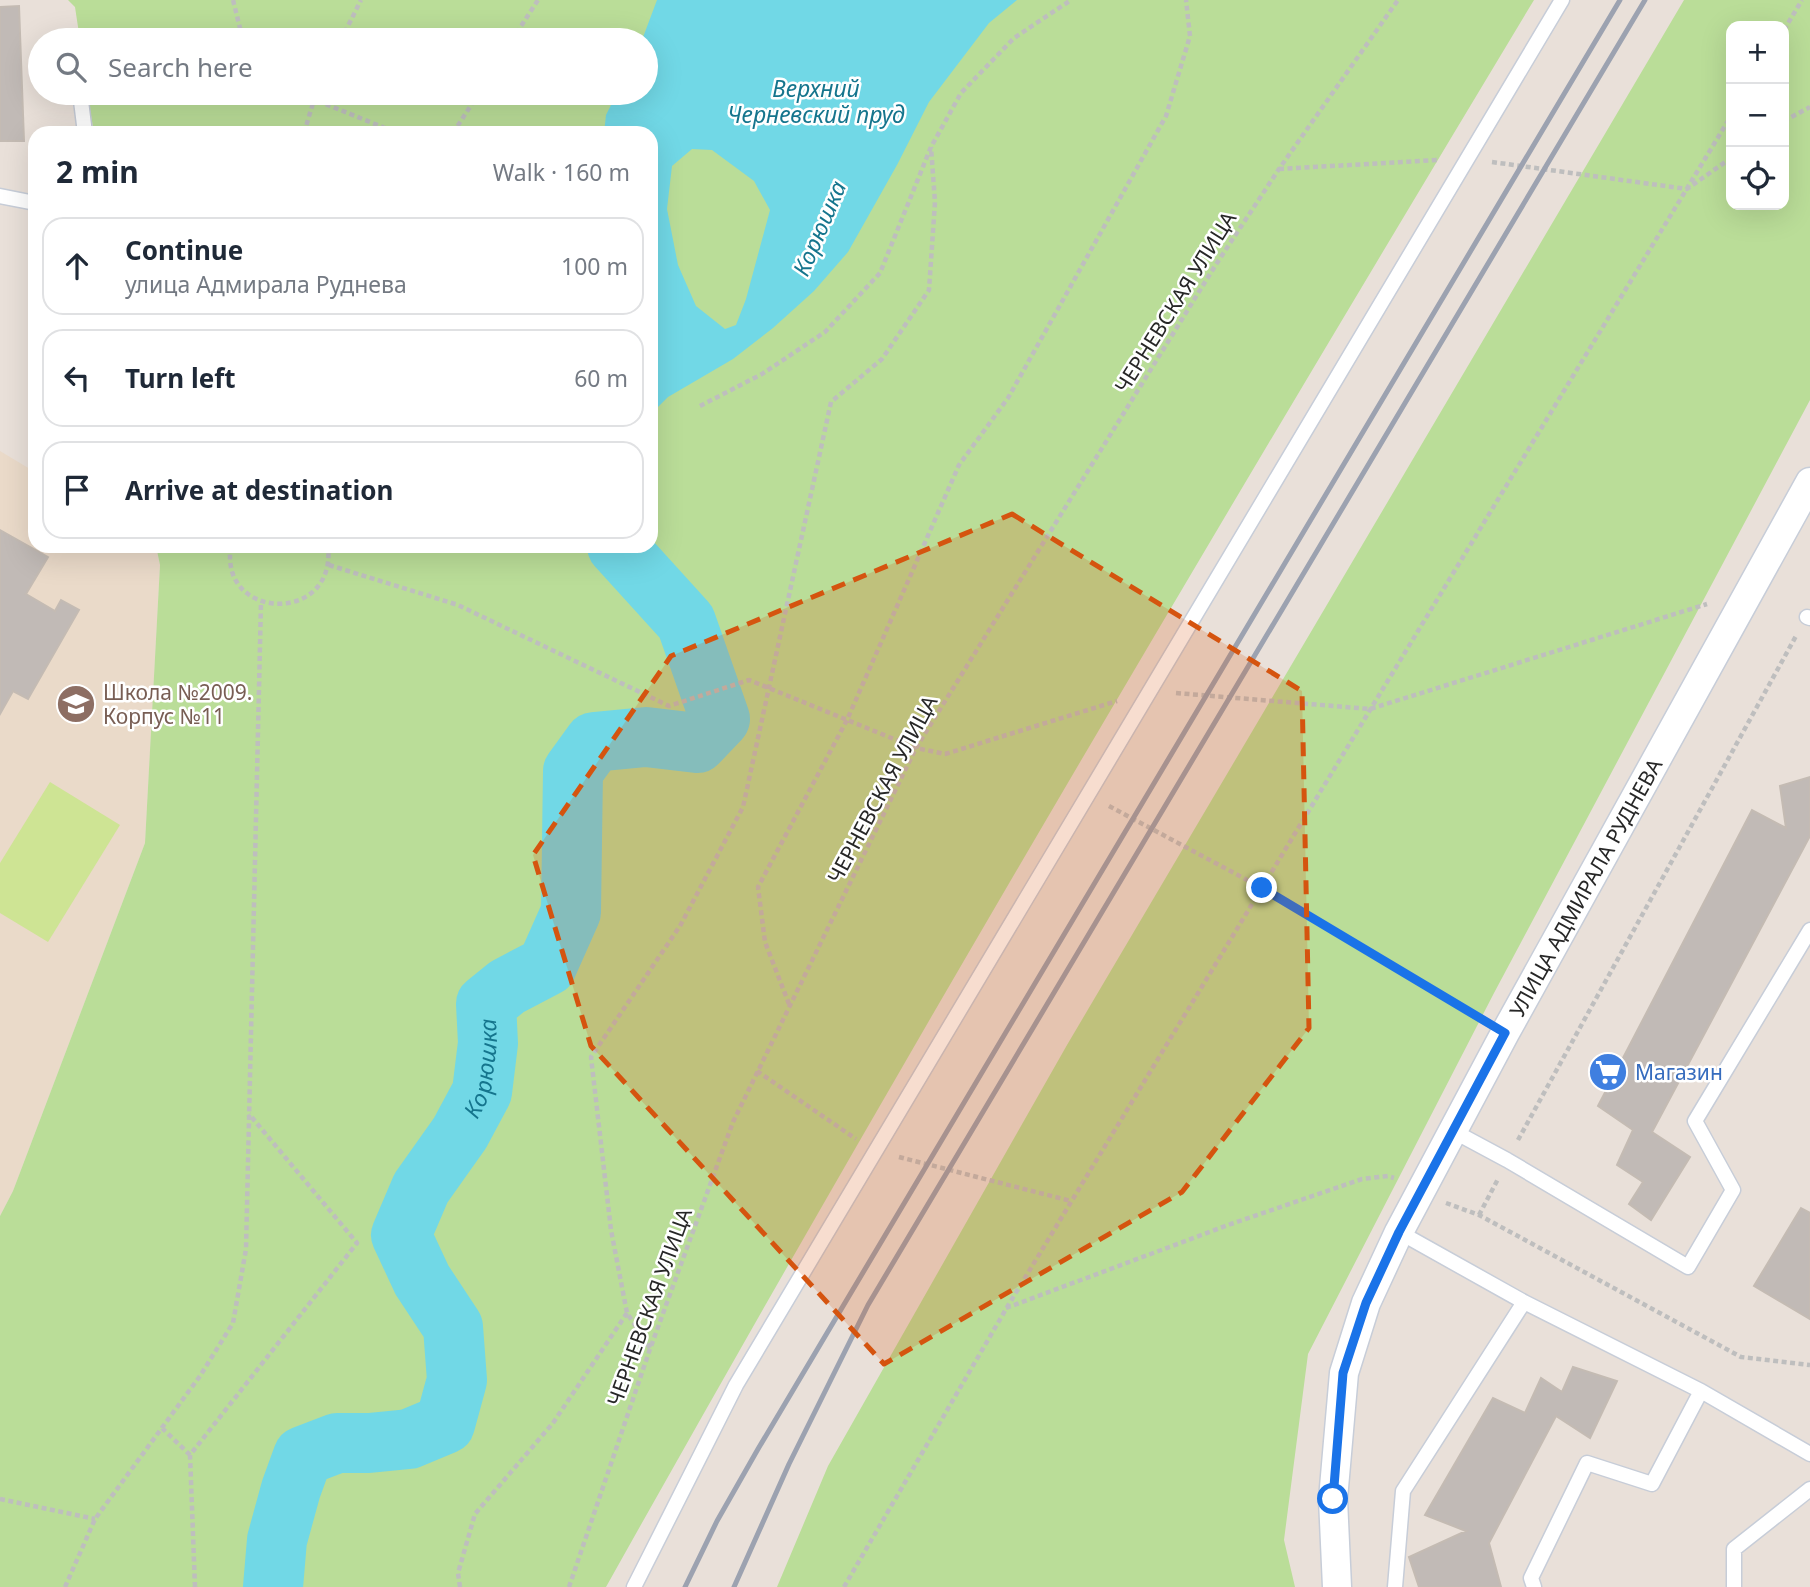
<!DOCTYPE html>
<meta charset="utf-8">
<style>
:root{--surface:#fff;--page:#f6f6f7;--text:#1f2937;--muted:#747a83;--line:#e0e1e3}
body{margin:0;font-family:"Noto Sans",sans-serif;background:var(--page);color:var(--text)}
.controls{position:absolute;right:21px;top:21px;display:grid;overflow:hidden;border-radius:14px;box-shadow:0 7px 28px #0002}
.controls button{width:63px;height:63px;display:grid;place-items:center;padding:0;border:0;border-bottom:2px solid var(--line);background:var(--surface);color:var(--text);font:35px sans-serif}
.stop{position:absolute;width:21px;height:21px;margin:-16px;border:5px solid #1a73e8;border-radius:50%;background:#fff}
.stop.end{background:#1a73e8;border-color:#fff;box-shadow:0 2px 7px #0008}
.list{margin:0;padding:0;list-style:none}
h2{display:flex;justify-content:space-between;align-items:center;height:91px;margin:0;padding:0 28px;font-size:30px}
h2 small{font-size:23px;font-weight:400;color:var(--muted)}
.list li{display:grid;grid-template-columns:46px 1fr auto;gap:21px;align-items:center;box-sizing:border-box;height:98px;margin:0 14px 14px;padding:0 14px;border:2px solid var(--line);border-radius:21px}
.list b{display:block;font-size:26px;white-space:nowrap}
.list p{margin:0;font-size:23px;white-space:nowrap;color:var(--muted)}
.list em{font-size:23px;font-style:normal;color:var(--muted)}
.icon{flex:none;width:38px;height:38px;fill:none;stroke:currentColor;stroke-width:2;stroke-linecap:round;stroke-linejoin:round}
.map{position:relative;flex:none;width:1810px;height:1587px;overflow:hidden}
.search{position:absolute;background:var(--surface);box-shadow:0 7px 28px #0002;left:28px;top:28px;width:630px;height:77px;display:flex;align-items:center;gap:18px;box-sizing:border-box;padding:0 24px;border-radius:38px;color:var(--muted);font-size:26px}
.panel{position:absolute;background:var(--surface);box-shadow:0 7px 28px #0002;left:28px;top:126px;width:630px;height:427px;border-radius:21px}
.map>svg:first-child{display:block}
.education{fill:#eadac9}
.green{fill:#badd98;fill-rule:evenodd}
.pitch{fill:#cee494}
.water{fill:#71d8e6;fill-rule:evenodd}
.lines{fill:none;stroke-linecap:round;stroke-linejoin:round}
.river{stroke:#71d8e6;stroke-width:60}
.building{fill:#c1bab6;stroke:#c4bbb3;stroke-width:2}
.lane-casing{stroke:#c7cdd8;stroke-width:17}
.street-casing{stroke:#c7cdd8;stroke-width:31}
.path{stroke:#bebebe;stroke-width:4.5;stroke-dasharray:5 3.5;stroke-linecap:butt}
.lane{stroke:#fff;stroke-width:14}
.street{stroke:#fff;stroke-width:28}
.rail{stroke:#9ca2b0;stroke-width:5}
.route{stroke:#1a73e8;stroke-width:9}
.marked{fill:#d5540f;fill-opacity:0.2;stroke:#d5540f;stroke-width:5;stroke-dasharray:14 9;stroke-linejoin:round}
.labels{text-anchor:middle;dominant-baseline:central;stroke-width:5;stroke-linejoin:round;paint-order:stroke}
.street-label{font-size:21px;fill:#272727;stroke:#fff}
.education-label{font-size:21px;fill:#785e54;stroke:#fff;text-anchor:start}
.shop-label{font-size:21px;fill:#366cbe;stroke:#fff;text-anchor:start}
.water-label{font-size:23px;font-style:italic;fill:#15758d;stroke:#fff}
</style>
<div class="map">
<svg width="1810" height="1587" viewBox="0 0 1810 1587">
<rect width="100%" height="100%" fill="#e9e0d9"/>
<path class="education" d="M0,451L35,472V546H156L160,565L145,843L13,1191L0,1216Z"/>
<path class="green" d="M68,0H1534C1218,525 905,1053 606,1587H0V1216L13,1191L145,843L160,565L156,546H651V133H94L87,93H646V40H80L75,7Z
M1684,0H1810V400L1494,993L1308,1354L1284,1540L1295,1587H777L828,1466L1067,1045ZM1731,26H1784V205H1731Z"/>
<path class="pitch" d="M50,782L120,825L48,942L0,913V863Z"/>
<path class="water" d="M657,0H1017L989,23L929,102L897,165L848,252L814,291L773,328L733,359L668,397L651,414V133H604L606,115L617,93H646V40H642ZM692,149L712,150L754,181L770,210L746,299L736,325L725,329L696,306L678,265L667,209L672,166Z"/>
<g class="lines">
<path class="river" id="s1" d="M273,1587L277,1540L291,1489L303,1456L337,1443H369L409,1439L445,1424L457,1380L453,1327L422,1280L401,1235L421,1188L460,1133L482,1092L488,1043L486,1004L507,987L547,966L571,912L573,771L594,742L646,737L697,743L720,719L686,622L617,546"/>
</g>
<path class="building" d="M19,6L24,141H0V7Z
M0,530L48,557L26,594L55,611L61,600L79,610L28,699L13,691L0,714Z
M1810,777V836L1652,1132L1690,1157L1651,1220L1629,1204L1643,1182L1617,1165L1633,1130L1598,1106L1752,810L1786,828L1780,786Z
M1801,1208L1810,1213V1319L1754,1286Z
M1573,1367L1617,1381L1590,1438L1556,1416L1489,1543L1501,1587H1419L1409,1557L1466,1531L1425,1515L1493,1398L1525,1413L1541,1378L1562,1392Z"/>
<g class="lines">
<g class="lane-casing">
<path id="lane" d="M80,93L85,133
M0,196L35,203
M1807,617L1810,618
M1453,1131L1507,1160L1688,1267L1733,1190L1695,1121L1810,930
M1399,1232L1524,1302L1701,1391L1810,1454
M634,1587L736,1385L1562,0
M1395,1587L1403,1491L1524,1302
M1534,1587L1531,1578L1587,1463L1652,1484L1701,1391
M1734,1587V1549L1810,1489"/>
</g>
<g class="street-casing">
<g id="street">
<path id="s2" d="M1337,1587L1333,1499L1344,1373L1366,1303L1399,1232L1505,1033L1810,482"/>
</g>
</g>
<path class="path" d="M233,0L243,40
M1784,30L1802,0
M341,40L361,0
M512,40L538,0
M303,93L313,99L385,128L389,133
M1784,121L1810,107
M304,133L316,93
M453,133L479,93
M1492,162L1687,189L1731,158
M1279,169L1438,160
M700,406L762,374L825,332L880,273L931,147L961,93L1014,38L1071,0
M231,546C218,621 337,625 328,546
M329,565L458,605L669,706L749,680L916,748L945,754L1117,701
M1176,693L1370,709L1707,604
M1109,806L1262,888L1481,1019
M789,1004L765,942L758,887L847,720L959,465L1008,398L1166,116L1190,36L1186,0
M757,1071L856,1139
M1518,1140L1796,636
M899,1157L1071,1201
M1446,1203L1479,1215L1741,1357L1810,1365
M1479,1215L1498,1179
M1006,1308L1231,1224L1362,1179L1388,1176L1394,1178
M650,1348L627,1313L611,1230L591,1057L680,926L743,807L831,402L882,359L929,290L935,202L931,147
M162,1428L190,1455
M0,1499L95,1519
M65,1587L95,1519L200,1376L233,1323L246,1249L261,602
M195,1587L190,1455L357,1243L249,1114
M460,1587L458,1573L475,1514L553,1423L627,1313
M569,1587L650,1349L733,1122L916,748L1215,266L1279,169L1398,0
M844,1587L1006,1309L1731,116"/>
<use href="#lane" class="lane"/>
<use href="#street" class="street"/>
<path class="rail" d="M685,1587L717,1521L758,1449L1620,0
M734,1587L789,1464L868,1305L1645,0"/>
</g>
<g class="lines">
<path class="route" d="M1262,888L1505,1033L1399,1232L1366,1303L1343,1373L1333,1499"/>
</g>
<path class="marked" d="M1012,514L1302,691L1309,1028L1182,1192L884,1364L591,1046L533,855L671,656Z"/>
<defs>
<g id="school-disc" transform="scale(2.0125)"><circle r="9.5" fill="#8d6e63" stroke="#fff"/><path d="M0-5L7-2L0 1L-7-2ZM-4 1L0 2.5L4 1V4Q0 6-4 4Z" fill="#fff"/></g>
<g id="supermarket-disc" transform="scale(2.0125)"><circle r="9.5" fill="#3f7fe0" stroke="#fff"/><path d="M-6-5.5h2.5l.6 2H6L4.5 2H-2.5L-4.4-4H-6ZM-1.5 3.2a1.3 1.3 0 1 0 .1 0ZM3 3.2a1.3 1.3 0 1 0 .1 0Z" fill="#fff"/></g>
</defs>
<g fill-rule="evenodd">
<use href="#school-disc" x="76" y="704"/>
<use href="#supermarket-disc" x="1608" y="1072"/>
</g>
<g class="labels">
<g class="street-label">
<text transform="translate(1175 302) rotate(-58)">ЧЕРНЕВСКАЯ УЛИЦА</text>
<text transform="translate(882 789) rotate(-62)">ЧЕРНЕВСКАЯ УЛИЦА</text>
<text stroke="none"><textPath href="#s2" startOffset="758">УЛИЦА АДМИРАЛА РУДНЕВА</textPath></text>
<text transform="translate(649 1307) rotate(-70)">ЧЕРНЕВСКАЯ УЛИЦА</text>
</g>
<g class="education-label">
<text x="103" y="692">Школа №2009.<tspan x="103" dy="24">Корпус №11</tspan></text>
</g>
<g class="shop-label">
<text x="1635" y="1072">Магазин</text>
</g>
<g class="water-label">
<text x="816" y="88">Верхний<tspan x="816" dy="26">Черневский пруд</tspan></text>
<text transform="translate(819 228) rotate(-67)">Корюшка</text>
<text stroke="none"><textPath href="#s1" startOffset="676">Корюшка</textPath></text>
</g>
</g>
</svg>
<div class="controls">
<button>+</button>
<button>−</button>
<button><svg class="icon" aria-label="locate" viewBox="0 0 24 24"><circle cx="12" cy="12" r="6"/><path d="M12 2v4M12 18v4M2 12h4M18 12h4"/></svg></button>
</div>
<div class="stop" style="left:1333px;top:1499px"></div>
<div class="stop end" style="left:1262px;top:888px"></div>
<div class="search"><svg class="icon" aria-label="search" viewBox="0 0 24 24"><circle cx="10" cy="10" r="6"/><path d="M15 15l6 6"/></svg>Search here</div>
<section class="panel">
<h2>2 min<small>Walk · 160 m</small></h2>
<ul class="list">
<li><svg class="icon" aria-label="ahead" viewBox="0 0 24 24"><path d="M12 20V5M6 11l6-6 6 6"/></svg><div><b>Continue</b><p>улица Адмирала Руднева</p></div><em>100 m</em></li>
<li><svg class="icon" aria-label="left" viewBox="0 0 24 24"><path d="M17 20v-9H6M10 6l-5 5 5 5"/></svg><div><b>Turn left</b></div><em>60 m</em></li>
<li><svg class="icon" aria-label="arrive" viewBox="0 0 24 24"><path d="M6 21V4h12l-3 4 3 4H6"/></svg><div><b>Arrive at destination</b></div></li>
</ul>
</section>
</div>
